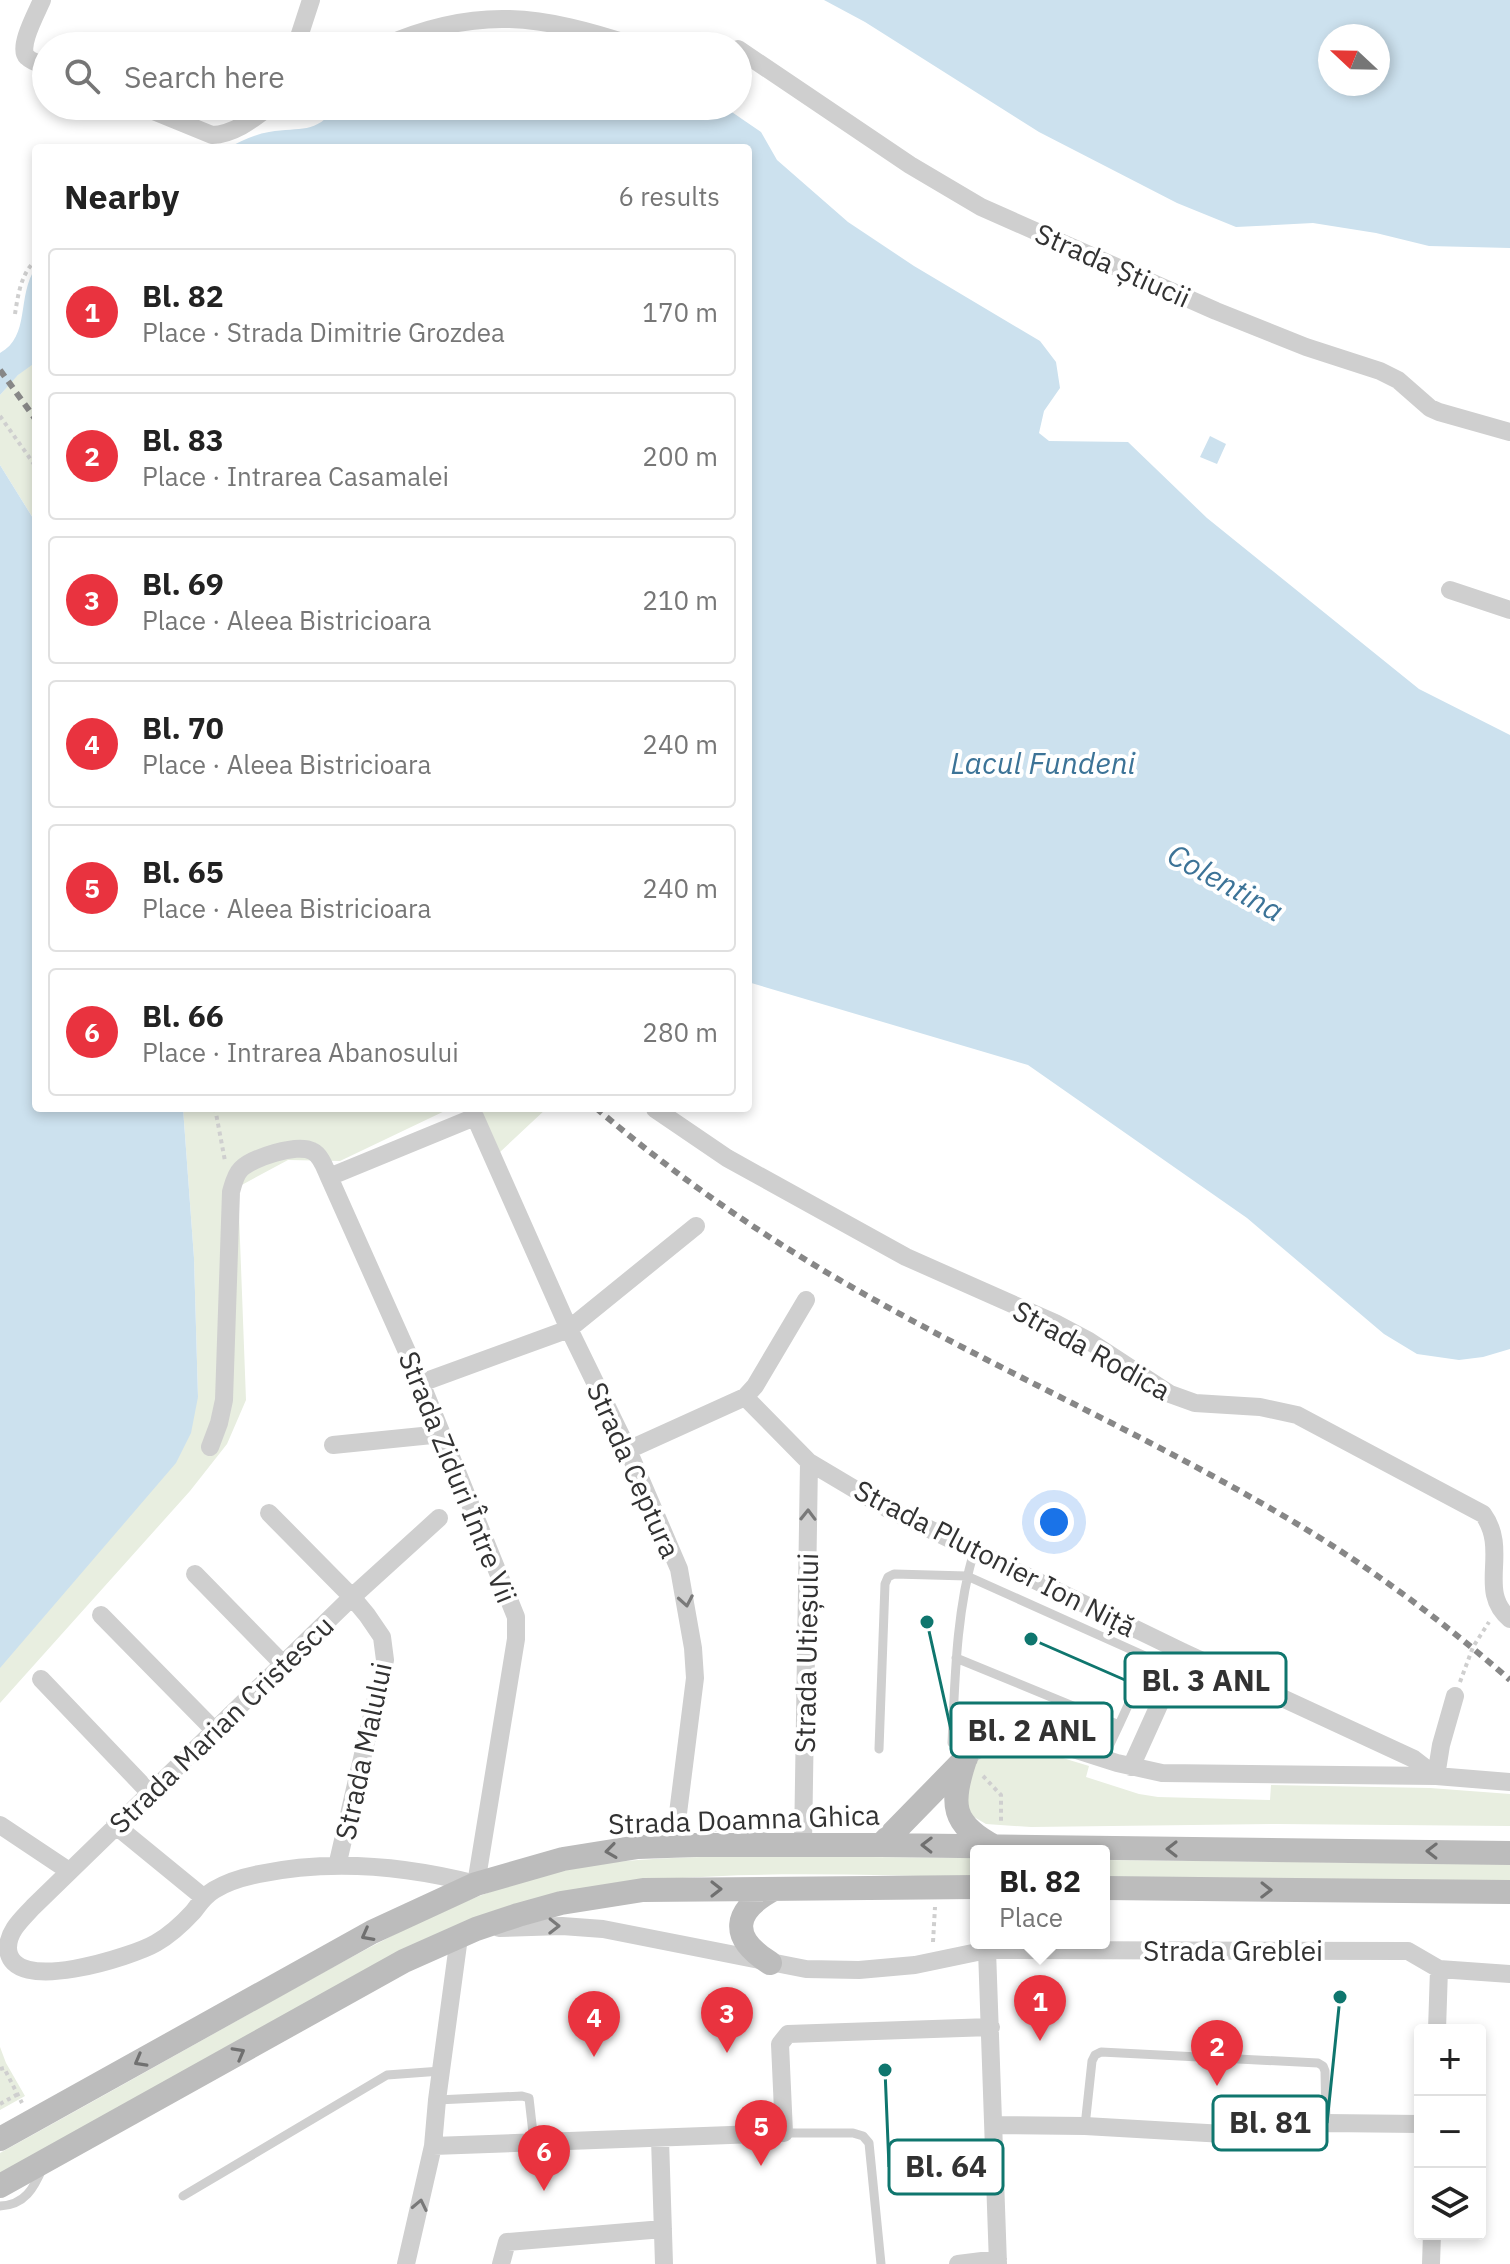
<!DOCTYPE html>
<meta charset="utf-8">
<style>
:root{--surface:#fff;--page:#f6f6f6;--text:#222;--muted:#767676;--line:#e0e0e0;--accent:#e9333f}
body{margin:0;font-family:"IBM Plex Sans",sans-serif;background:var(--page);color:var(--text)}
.controls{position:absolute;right:24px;bottom:24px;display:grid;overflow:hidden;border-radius:8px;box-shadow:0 4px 12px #0003}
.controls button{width:72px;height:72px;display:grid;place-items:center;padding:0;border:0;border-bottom:2px solid var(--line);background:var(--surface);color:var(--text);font:40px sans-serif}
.compass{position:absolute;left:1318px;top:24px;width:72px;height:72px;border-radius:50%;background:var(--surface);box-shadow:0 4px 12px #0003;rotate:292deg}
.you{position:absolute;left:1054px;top:1522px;width:28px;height:28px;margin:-20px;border:6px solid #fff;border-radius:50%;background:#1a73e8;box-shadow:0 0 0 12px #1a73e833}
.badge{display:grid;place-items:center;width:52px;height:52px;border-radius:50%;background:var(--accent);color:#fff;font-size:26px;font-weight:700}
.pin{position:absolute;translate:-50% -66px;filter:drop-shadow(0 2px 4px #0008)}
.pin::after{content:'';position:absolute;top:42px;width:28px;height:24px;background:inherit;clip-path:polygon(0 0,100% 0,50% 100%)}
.popup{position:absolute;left:970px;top:1845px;width:140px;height:104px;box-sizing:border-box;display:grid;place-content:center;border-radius:8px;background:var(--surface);filter:drop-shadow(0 2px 6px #0005);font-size:26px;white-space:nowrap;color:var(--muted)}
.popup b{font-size:30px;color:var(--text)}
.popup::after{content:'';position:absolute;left:50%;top:100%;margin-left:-16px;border:16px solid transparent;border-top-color:var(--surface)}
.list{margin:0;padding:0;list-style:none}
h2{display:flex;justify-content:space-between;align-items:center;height:104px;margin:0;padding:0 32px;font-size:34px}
h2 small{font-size:26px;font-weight:400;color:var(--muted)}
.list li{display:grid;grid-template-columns:52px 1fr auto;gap:24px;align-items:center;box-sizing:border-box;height:128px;margin:0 16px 16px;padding:0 16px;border:2px solid var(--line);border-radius:8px}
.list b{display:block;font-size:30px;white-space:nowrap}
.list p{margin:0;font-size:26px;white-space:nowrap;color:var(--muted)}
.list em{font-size:26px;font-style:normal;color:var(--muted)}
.icon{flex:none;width:44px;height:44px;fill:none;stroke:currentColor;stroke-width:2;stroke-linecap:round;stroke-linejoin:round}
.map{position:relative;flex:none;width:1510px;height:2264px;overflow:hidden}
.search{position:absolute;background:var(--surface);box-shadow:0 4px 12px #0003;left:32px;top:32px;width:720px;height:88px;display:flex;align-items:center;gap:20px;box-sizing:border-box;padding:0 28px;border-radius:44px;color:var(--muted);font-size:30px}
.panel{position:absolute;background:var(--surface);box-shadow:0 4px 12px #0003;left:32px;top:144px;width:720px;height:968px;border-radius:8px}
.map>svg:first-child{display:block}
.green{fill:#e8eee0}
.water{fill:#cce1ee;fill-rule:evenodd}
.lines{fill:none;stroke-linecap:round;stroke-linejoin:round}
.path{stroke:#cfcfcf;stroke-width:4;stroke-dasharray:4 4;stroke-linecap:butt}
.lane{stroke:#cfcfcf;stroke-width:9}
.street{stroke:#cfcfcf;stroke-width:18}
.secondary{stroke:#bcbcbc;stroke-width:24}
.rail{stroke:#878787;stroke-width:6;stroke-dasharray:8 6;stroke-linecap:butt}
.oneway{stroke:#797979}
.oneway2{stroke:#707070}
.labels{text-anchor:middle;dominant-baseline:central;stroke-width:8;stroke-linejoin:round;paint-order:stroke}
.street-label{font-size:28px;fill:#323232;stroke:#fff}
.water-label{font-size:30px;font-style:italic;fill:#3c7397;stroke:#fff}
.leader{fill:none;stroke:#0f766e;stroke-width:3}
.callout-dot{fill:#0f766e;stroke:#fff;stroke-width:3}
.callout{fill:#fff;stroke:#0f766e;stroke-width:3}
.callout-label{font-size:30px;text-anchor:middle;font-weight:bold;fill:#323232}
</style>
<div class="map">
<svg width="1510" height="2264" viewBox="0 0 1510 2264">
<rect width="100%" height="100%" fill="#fff"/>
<path class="green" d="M36,362V523L0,465V395C10,384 21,368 36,362Z
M183,1108H451L340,1161L288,1160L238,1187L246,1400L227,1444L190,1491L0,1703V1662L198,1397L194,1258Z
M479,1108H547L499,1153Z
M1020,1745L1089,1766L1086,1777L1139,1794L1158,1797L1270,1800L1271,1785L1430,1788L1510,1794V1826L1277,1824L1031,1827L986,1824L974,1817L965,1807L974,1763L995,1749Z
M756,1856L976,1858V1877C835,1875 695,1867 556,1894L0,2176V2153C90,2103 180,2053 270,2002C365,1950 461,1892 568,1869C630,1857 693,1857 756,1856Z
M1104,1860L1510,1864V1881L1104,1877Z
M0,2047L6,2063L25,2096L0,2110Z"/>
<path class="water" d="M824,0H1510V248L1429,246L1376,233L1313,223L1236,227L1177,203L1039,132L865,22ZM1378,36V84H1330V36Z
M493,39H533L558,46H448Z
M337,106H723L761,132L777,160L848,222L914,266L1040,341L1056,362L1060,388L1044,411L1039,433L1049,441L1128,442L1207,518L1419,689L1510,735V1349L1483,1357L1459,1360L1417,1354L1384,1334L1247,1218L1028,1065L748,982V148H227C240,142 255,134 269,132C302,126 314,136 337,106Z
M36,267V362L18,375L0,395V353C31,336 16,297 36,267Z
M1210,436L1226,444L1217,464L1200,457Z
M0,465L36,523V1108H183L194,1258L198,1397L191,1433L176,1463L0,1668Z"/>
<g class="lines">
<path class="path" d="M15,314C18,295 21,273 36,260
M0,416L36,467
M215,1108L225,1161
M1460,1682L1473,1647L1489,1622
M983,1776L1001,1795V1824
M933,1942L935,1907
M0,2069L4,2068L22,2103
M0,2104L18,2094"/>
<path class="lane" d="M952,1743C955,1679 956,1613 974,1551
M879,1749L885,1584L888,1577L894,1574L967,1576L1143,1655L1146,1659L1147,1664L1119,1725L956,1658
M1103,1759L1119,1725
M699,1842L713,1827H753L769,1840
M437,2100L522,2096L529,2098L534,2142
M1085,2126L1092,2061L1095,2055L1101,2052L1318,2063L1323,2066L1325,2071L1326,2123
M784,2133H853L863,2136L869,2143L881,2264
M183,2196L387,2075L441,2071
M0,2206C25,2205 34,2188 43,2167"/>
<path class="street" d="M42,0C37,12 17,48 27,57C32,62 40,64 46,66
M296,46L311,0
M384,46C477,5 542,15 635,46
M738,49L910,165L981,207L1216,311L1306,347L1380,371L1398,380L1430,408L1439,412L1510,432
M141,106L212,135C235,134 253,119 270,106
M1450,590L1510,610
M655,1109L727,1158L906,1257L1055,1323L1089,1341L1170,1394L1195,1403L1260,1407L1297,1415L1483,1514C1510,1551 1476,1591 1510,1619
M329,1177L475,1117L569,1329L628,1450L679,1569L693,1648L695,1678L674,1845
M421,1383L569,1329L696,1226
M745,1397L809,1462L888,1509L1183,1652L1414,1759L1436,1776L1441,1745L1455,1696
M333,1445L442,1434
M210,1447L219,1423L224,1400L231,1192C233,1185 235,1175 241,1169C252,1158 297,1143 312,1151C321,1155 325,1168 329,1177L421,1383L516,1617V1639L476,1884C406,1866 331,1859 259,1874C244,1877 227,1882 214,1890C204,1896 200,1903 193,1912C182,1924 170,1935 156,1943C134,1956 9,1997 8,1948C8,1931 22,1919 33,1907L352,1597L439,1518
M628,1450L745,1397L755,1386L806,1300
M269,1513L352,1597L367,1615L382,1637L385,1660L337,1866
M195,1574L283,1664
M101,1615L215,1731
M41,1679L150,1793
M966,1758L996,1737L1023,1733L1117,1763L1162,1773L1436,1776L1510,1782
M1131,1767L1183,1652
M0,1825L69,1871
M115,1825L203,1897
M803,1845L809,1462
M499,1928L562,1926L603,1929L806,1969L859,1970L915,1965L987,1950L1408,1951L1439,1969L1510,1974
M987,1950L998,2264
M1437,2030L1439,1969
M994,2125L1085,2126L1259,2136L1326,2123L1420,2124
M660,2139L664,2264
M433,2146L784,2133L780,2044L788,2034L991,2027
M406,2264L433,2146L437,2100L459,1937
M501,2264L507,2242L663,2229
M958,2264L998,2259
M1431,2264L1432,2234"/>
<path class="secondary" d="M965,1760C950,1804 951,1824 995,1847
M881,1845L966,1758
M1104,1888L1510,1892
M770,1963C729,1937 733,1911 774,1889
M0,2139L372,1932L476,1884L563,1859L638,1847L696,1845H881L1510,1853
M0,2186L404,1961L476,1929L518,1915L561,1903L643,1890L976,1887"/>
<path class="rail" d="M0,370L36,420
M596,1108C664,1166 735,1217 811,1263C961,1354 1124,1423 1275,1511C1359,1559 1437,1616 1510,1680"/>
</g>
<defs><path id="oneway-chevron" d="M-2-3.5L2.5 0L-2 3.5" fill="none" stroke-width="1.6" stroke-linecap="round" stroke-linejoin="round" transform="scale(2)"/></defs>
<g class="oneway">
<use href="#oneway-chevron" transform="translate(808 1515) rotate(-89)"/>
<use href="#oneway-chevron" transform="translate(686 1601) rotate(80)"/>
<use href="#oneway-chevron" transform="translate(554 1926) rotate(1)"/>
<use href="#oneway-chevron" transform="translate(420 2205) rotate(-78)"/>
</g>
<g class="oneway2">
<use href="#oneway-chevron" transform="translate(927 1845) rotate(-179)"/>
<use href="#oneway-chevron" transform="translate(1172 1849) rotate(-180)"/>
<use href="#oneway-chevron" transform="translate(611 1851) rotate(172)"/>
<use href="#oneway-chevron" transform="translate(1432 1851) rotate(-179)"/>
<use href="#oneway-chevron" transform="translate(716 1889)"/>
<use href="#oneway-chevron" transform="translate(1266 1890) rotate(1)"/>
<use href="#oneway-chevron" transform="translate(367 1935) rotate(152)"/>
<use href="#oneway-chevron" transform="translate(239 2053) rotate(-29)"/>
<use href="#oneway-chevron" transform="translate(140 2061) rotate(151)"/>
</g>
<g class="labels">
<g class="street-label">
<text transform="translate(1113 265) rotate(24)">Strada Știucii</text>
<text transform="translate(1092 1350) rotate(29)">Strada Rodica</text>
<text transform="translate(634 1470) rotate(66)">Strada Ceptura</text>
<text transform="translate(458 1477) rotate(68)">Strada Ziduri Între Vii</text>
<text transform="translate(995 1558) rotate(27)">Strada Plutonier Ion Niță</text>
<text transform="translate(806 1653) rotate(-89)">Strada Utieșului</text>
<text transform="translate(221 1724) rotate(-44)">Strada Marian Cristescu</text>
<text transform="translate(363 1751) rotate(-78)">Strada Malului</text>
<text transform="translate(744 1819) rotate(-2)">Strada Doamna Ghica</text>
<text x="1233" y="1950">Strada Greblei</text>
</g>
<g class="water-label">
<text x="1043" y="762">Lacul Fundeni</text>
<text transform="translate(1226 882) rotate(29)">Colentina</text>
</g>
</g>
<path class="leader" d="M1031 1639L1125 1680M927 1622L951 1730M1340 1997L1327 2123M885 2070L889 2167"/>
<g class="callout-dot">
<circle cx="1031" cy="1639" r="8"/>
<circle cx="927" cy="1622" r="8"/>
<circle cx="1340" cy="1997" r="8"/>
<circle cx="885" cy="2070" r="8"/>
</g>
<g class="callout">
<rect x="1125" y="1653" width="161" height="54" rx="8"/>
<rect x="951" y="1703" width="161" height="54" rx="8"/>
<rect x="1213" y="2096" width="114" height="54" rx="8"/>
<rect x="889" y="2140" width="114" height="54" rx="8"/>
</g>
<g class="callout-label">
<text x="1206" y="1691">Bl. 3 ANL</text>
<text x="1032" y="1741">Bl. 2 ANL</text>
<text x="1270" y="2133">Bl. 81</text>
<text x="946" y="2177">Bl. 64</text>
</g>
</svg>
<div class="controls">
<button>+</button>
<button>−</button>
<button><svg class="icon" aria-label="layers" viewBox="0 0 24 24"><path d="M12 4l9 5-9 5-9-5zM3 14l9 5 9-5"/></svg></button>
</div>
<svg class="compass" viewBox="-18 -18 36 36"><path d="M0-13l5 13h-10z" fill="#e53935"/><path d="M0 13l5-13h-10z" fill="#767676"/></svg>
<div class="you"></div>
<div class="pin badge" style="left:1040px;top:2041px">1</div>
<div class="popup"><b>Bl. 82</b>Place</div>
<div class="pin badge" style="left:1217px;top:2086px">2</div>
<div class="pin badge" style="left:727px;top:2053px">3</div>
<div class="pin badge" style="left:594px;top:2057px">4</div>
<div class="pin badge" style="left:761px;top:2166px">5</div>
<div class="pin badge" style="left:544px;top:2191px">6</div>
<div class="search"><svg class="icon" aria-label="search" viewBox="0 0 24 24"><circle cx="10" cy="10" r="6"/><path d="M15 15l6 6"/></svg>Search here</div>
<section class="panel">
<h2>Nearby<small>6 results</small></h2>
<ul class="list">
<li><span class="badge">1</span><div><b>Bl. 82</b><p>Place · Strada Dimitrie Grozdea</p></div><em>170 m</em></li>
<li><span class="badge">2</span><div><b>Bl. 83</b><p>Place · Intrarea Casamalei</p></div><em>200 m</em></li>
<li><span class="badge">3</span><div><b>Bl. 69</b><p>Place · Aleea Bistricioara</p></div><em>210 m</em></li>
<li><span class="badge">4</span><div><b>Bl. 70</b><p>Place · Aleea Bistricioara</p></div><em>240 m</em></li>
<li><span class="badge">5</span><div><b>Bl. 65</b><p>Place · Aleea Bistricioara</p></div><em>240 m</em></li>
<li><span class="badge">6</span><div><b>Bl. 66</b><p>Place · Intrarea Abanosului</p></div><em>280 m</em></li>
</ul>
</section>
</div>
